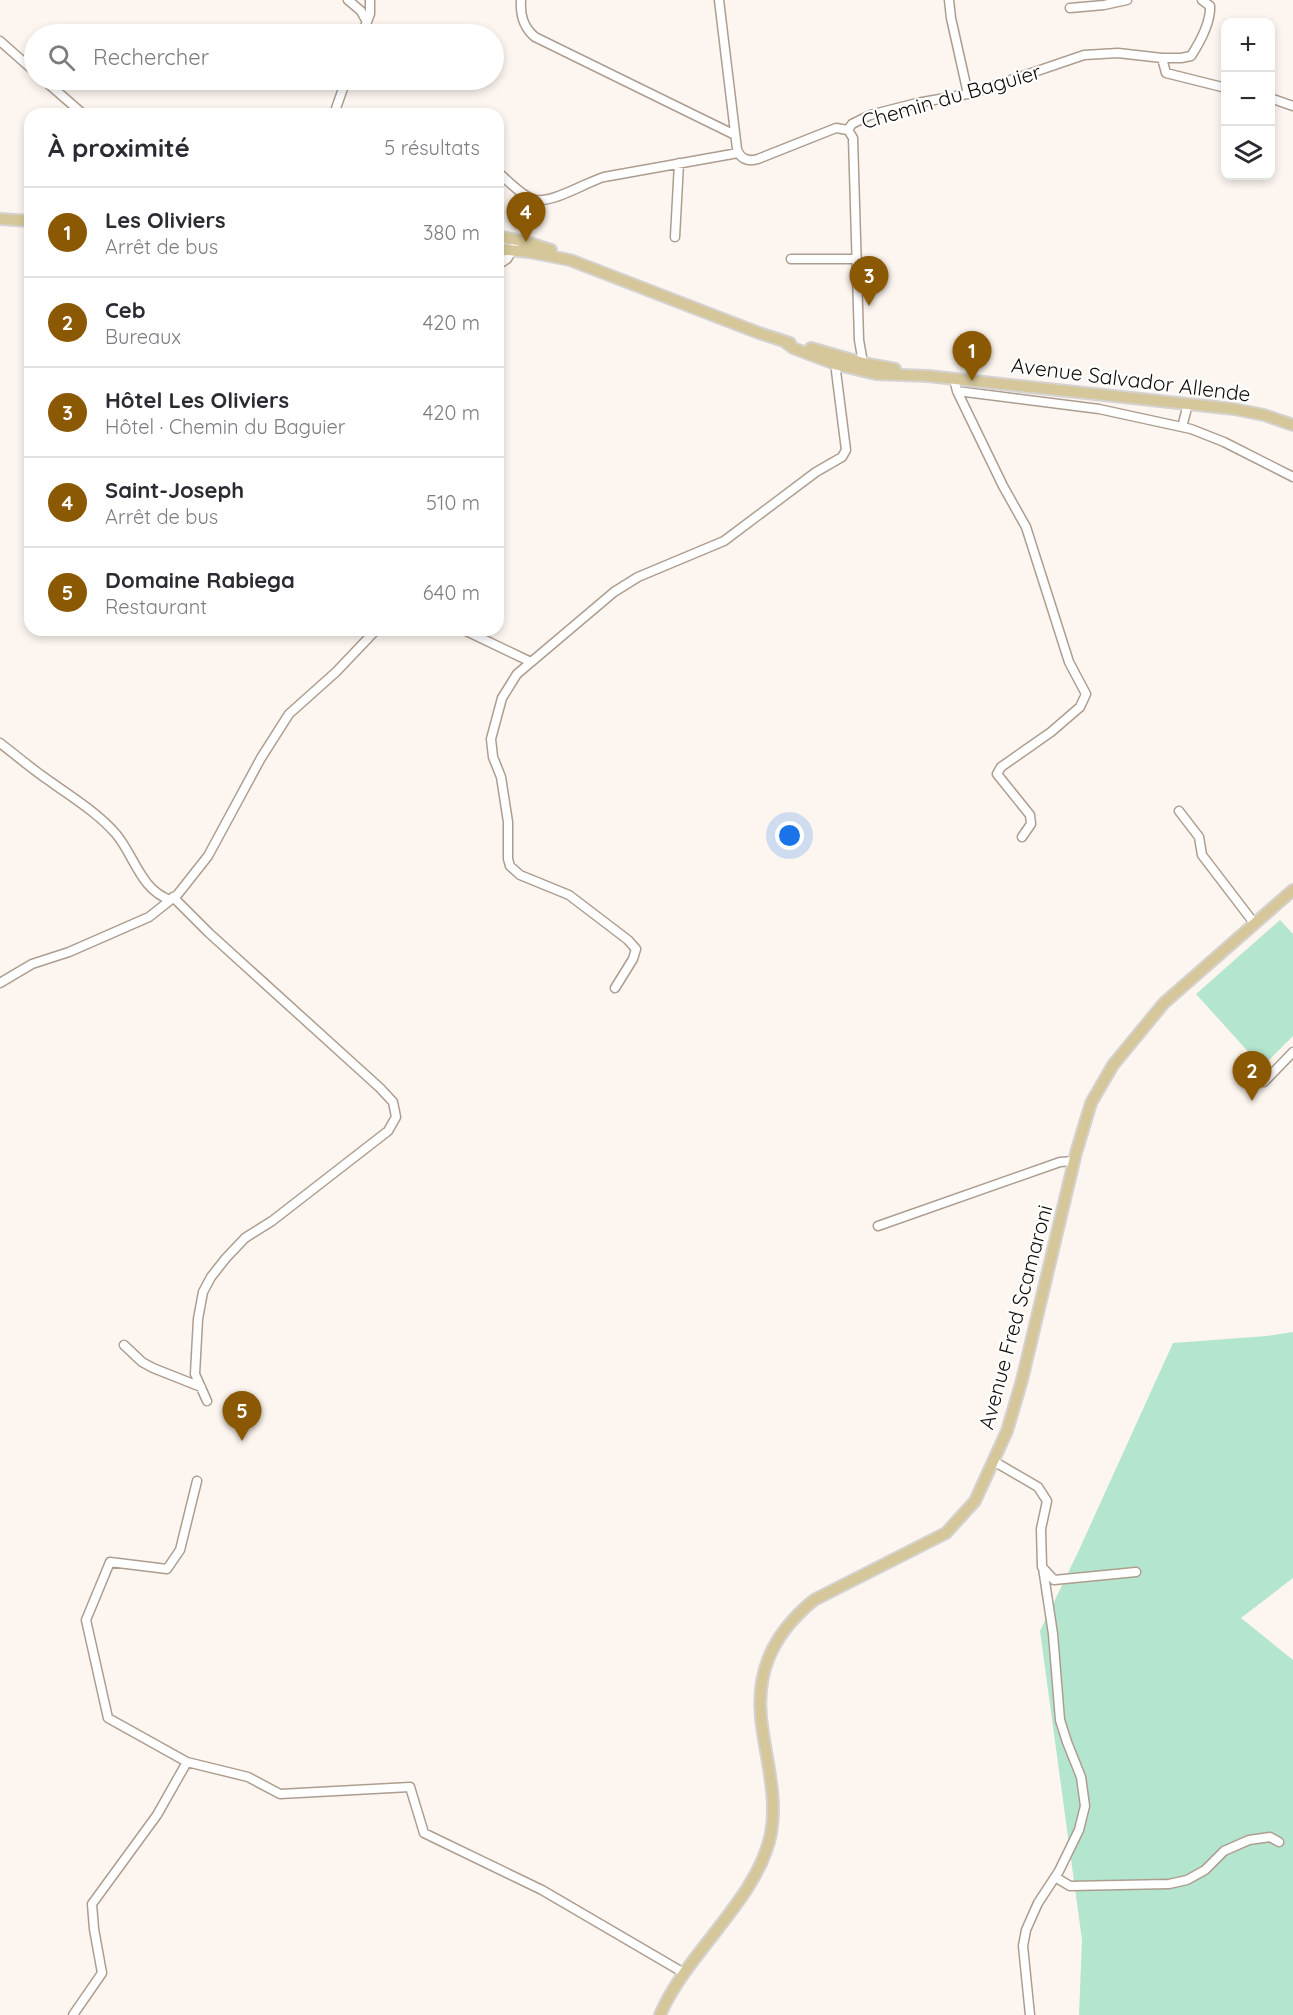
<!DOCTYPE html>
<html lang="fr">
<meta charset="utf-8">
<style>
:root{--surface:#fff;--page:#f7f7f7;--text:#2b2b33;--muted:#7c7c81;--line:#e1e1e2;--accent:#8b5803}
body{margin:0;font-family:Quicksand,sans-serif;background:var(--page);color:var(--text)}
.controls{position:absolute;right:18px;top:18px;display:grid;overflow:hidden;border-radius:12px;box-shadow:0 3px 9px #0003}
.controls button{width:54px;height:54px;display:grid;place-items:center;padding:0;border:0;border-bottom:2px solid var(--line);background:var(--surface);color:var(--text);font:30px sans-serif}
.you{position:absolute;left:790px;top:836px;width:21px;height:21px;margin:-15px;border:4px solid #fff;border-radius:50%;background:#1a73e8;box-shadow:0 0 0 9px #1a73e833}
.badge{display:grid;place-items:center;width:39px;height:39px;border-radius:50%;background:var(--accent);color:#fff;font-size:20px;font-weight:700}
.pin{position:absolute;translate:-50% -50px;filter:drop-shadow(0 2px 3px #0008)}
.pin::after{content:'';position:absolute;top:32px;width:21px;height:18px;background:inherit;clip-path:polygon(0 0,100% 0,50% 100%)}
.list{margin:0;padding:0;list-style:none}
h2{display:flex;justify-content:space-between;align-items:center;height:78px;margin:0;padding:0 24px;font-size:26px}
h2 small{font-size:20px;font-weight:400;color:var(--muted)}
.list li{display:grid;grid-template-columns:39px 1fr auto;gap:18px;align-items:center;box-sizing:border-box;height:90px;padding:0 24px;border-top:2px solid var(--line)}
.list b{display:block;font-size:22px;white-space:nowrap}
.list p{margin:0;font-size:20px;white-space:nowrap;color:var(--muted)}
.list em{font-size:20px;font-style:normal;color:var(--muted)}
.icon{flex:none;width:33px;height:33px;fill:none;stroke:currentColor;stroke-width:2;stroke-linecap:round;stroke-linejoin:round}
.map{position:relative;flex:none;width:1293px;height:2015px;overflow:hidden}
.search{position:absolute;background:var(--surface);box-shadow:0 3px 9px #0003;left:24px;top:24px;width:480px;height:66px;display:flex;align-items:center;gap:15px;box-sizing:border-box;padding:0 21px;border-radius:33px;color:var(--muted);font-size:22px}
.panel{position:absolute;background:var(--surface);box-shadow:0 3px 9px #0003;left:24px;top:108px;width:480px;height:528px;border-radius:18px}
.map>svg:first-child{display:block}
.green{fill:#b4e5ce}
.lines{fill:none;stroke-linecap:round;stroke-linejoin:round}
.minor-casing{stroke:#ad9d8f;stroke-width:11}
.major-casing{stroke:#d4d3d2;stroke-width:14}
.minor{stroke:#fff;stroke-width:8}
.major{stroke:#d6c79a;stroke-width:10}
.labels{text-anchor:middle;dominant-baseline:central;stroke-width:4.5;stroke-linejoin:round;paint-order:stroke}
.street-label{font-size:21px;fill:#120c07;stroke:#fff}
</style>
<div class="map">
<svg width="1293" height="2015" viewBox="0 0 1293 2015">
<rect width="100%" height="100%" fill="#fdf6f0"/>
<path class="green" d="M1280,920L1293,934V1036L1262,1067L1196,994Z
M1293,1332V1578L1241,1618L1293,1660V2015H1079L1082,1940L1040,1631L1079,1550L1173,1343L1267,1336Z"/>
<g class="lines">
<g class="minor-casing">
<path id="minor" d="M348,0L361,11L367,22
M521,0C520,15 523,27 535,37L735,135
M719,0L737,149C740,159 748,162 758,159L836,128L848,130L853,138L859,340L863,363L860,366
M949,0L951,18L968,94
M1070,8L1104,5L1127,0
M362,34L370,14V0
M0,41L34,71
M1162,58L1166,73L1226,88
M44,80L83,114
M1270,98L1293,106
M334,114L346,80
M848,130L852,124L870,115L917,103L973,93L1084,55L1118,53L1162,58H1181L1191,56C1200,42 1211,23 1210,6L1202,0
M498,172C508,181 520,194 532,199C549,206 586,182 604,177L738,153
M675,237L679,163
M791,259H857
M498,265L507,259L515,246
M954,379L957,391L1003,486L1026,527L1069,662L1086,694L1080,707L1051,732L1001,767L997,774L1030,815L1031,824L1022,837
M957,391L1099,409L1191,429L1224,442L1293,477
M1182,427L1188,404
M464,630L531,662
M0,743C17,756 33,770 51,782C73,798 98,813 116,834C134,855 141,891 171,900
M1179,811L1199,837L1202,855L1254,923
M173,897L209,933L380,1088L393,1102L396,1117L388,1131L272,1221L245,1238L226,1258L211,1277L203,1292L198,1319L195,1374L207,1401
M0,983L32,964L69,952L149,917L178,894L208,856L261,758L289,714L336,672L376,630
M615,988L633,959L636,949L628,940L569,895L520,875L510,866L508,859V822L501,777L493,757L491,739L502,698L517,674L614,592L638,577L724,541L816,472L842,457L846,450L836,371L838,365L843,362
M1264,1082L1293,1052
M878,1226L1060,1162L1074,1161
M124,1345L142,1362L153,1368L201,1387
M995,1462L1038,1487L1047,1501L1041,1529L1042,1567L1054,1580L1136,1572
M197,1481L180,1550L167,1569L110,1562L86,1620L108,1718L187,1762L248,1777L280,1794L410,1787L424,1833L542,1890L684,1973
M1055,1877L1070,1886L1169,1884L1187,1880L1205,1870L1224,1851L1249,1840L1270,1837L1279,1842
M73,2015L102,1973L94,1929L92,1904L157,1815L187,1762
M1030,2015L1023,1946L1026,1930L1038,1903L1059,1871L1079,1830L1085,1806L1081,1777L1067,1742L1060,1720L1053,1634L1043,1568"/>
</g>
<g class="major-casing">
<path id="major" d="M0,219L30,221
M498,236L526,242L551,250
M498,249L529,252L570,260L759,333L790,343
M785,342L793,348L838,365L876,374L928,376L1234,409L1264,415L1293,425
M811,348L863,363L895,369
M660,2015C686,1953 759,1898 771,1833C777,1800 768,1766 763,1733C753,1677 770,1636 814,1600L946,1533L975,1501L1007,1431L1022,1380L1076,1153L1091,1103L1113,1065L1164,1003L1293,890"/>
</g>
<use href="#minor" class="minor"/>
<use href="#major" class="major"/>
</g>
<g class="labels">
<g class="street-label">
<text transform="translate(951 96) rotate(-16)">Chemin du Baguier</text>
<text transform="translate(1131 379) rotate(7)">Avenue Salvador Allende</text>
<text transform="translate(1015 1317) rotate(-75)">Avenue Fred Scamaroni</text>
</g>
</g>
</svg>
<div class="controls">
<button>+</button>
<button>−</button>
<button><svg class="icon" aria-label="layers" viewBox="0 0 24 24"><path d="M12 4l9 5-9 5-9-5zM3 14l9 5 9-5"/></svg></button>
</div>
<div class="you"></div>
<div class="pin badge" style="left:972px;top:381px">1</div>
<div class="pin badge" style="left:1252px;top:1101px">2</div>
<div class="pin badge" style="left:869px;top:306px">3</div>
<div class="pin badge" style="left:526px;top:242px">4</div>
<div class="pin badge" style="left:242px;top:1441px">5</div>
<div class="search"><svg class="icon" aria-label="search" viewBox="0 0 24 24"><circle cx="10" cy="10" r="6"/><path d="M15 15l6 6"/></svg>Rechercher</div>
<section class="panel">
<h2>À proximité<small>5 résultats</small></h2>
<ul class="list">
<li><span class="badge">1</span><div><b>Les Oliviers</b><p>Arrêt de bus</p></div><em>380 m</em></li>
<li><span class="badge">2</span><div><b>Ceb</b><p>Bureaux</p></div><em>420 m</em></li>
<li><span class="badge">3</span><div><b>Hôtel Les Oliviers</b><p>Hôtel · Chemin du Baguier</p></div><em>420 m</em></li>
<li><span class="badge">4</span><div><b>Saint-Joseph</b><p>Arrêt de bus</p></div><em>510 m</em></li>
<li><span class="badge">5</span><div><b>Domaine Rabiega</b><p>Restaurant</p></div><em>640 m</em></li>
</ul>
</section>
</div>
